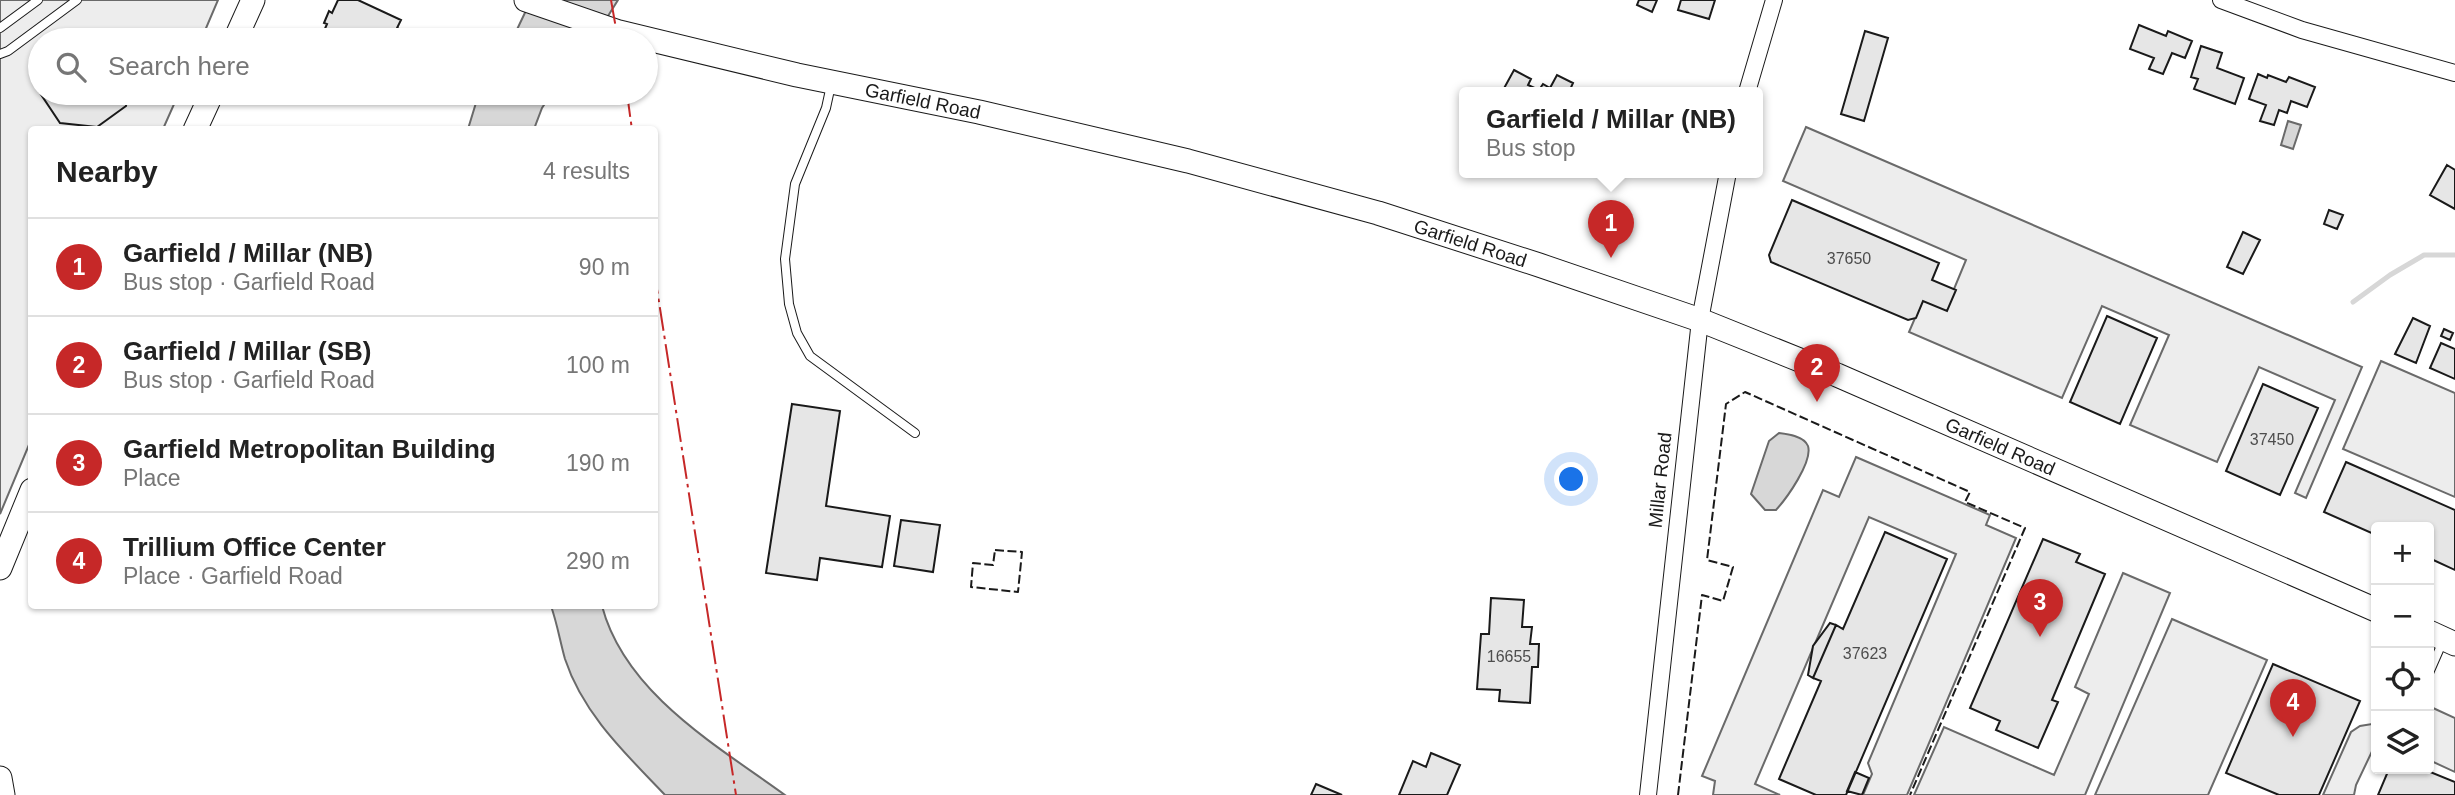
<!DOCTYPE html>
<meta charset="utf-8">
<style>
:root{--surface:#fff;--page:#f6f6f6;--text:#222;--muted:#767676;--line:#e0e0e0;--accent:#c62828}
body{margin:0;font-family:Arial,sans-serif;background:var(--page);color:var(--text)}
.controls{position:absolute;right:21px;bottom:21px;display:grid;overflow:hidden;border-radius:7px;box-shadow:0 2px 5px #0004}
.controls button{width:63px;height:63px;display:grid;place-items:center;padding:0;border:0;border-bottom:2px solid var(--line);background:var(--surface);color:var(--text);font:35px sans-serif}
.you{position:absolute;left:1572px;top:480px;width:24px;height:24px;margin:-18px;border:5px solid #fff;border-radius:50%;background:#1a73e8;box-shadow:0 0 0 10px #1a73e833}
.badge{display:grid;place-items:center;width:46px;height:46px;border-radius:50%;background:var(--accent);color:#fff;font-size:23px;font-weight:700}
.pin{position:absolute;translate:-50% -58px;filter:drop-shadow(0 2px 4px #0008)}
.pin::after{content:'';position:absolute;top:37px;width:24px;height:21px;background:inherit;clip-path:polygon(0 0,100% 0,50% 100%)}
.popup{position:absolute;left:1459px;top:87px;width:304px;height:91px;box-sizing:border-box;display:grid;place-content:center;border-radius:7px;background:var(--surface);filter:drop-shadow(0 2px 5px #0005);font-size:23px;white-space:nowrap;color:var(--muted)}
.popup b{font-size:26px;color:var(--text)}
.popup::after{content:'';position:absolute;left:50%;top:100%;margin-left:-14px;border:14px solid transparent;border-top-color:var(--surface)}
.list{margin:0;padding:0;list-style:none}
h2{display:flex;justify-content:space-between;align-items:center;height:91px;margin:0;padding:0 28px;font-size:30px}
h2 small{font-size:23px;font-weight:400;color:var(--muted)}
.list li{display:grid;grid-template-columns:46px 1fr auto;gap:21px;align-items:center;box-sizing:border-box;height:98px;padding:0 28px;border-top:2px solid var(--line)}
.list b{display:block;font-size:26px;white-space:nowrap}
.list p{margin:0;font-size:23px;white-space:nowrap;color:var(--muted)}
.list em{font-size:23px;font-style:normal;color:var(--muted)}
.icon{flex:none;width:38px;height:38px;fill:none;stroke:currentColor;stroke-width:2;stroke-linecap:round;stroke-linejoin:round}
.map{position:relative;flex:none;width:2455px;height:795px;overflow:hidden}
.search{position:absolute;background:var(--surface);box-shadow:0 2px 5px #0004;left:28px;top:28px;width:630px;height:77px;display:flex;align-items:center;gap:18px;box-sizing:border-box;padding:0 24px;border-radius:38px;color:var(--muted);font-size:26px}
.panel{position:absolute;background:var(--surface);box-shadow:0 2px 5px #0004;left:28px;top:126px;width:630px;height:483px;border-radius:7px}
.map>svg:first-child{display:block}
.built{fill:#ededed;stroke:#6a6a6a;stroke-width:2}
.water{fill:#d7d7d7;stroke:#6a6a6a;stroke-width:2}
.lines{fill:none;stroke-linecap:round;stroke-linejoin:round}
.stream{stroke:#d7d7d7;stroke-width:5}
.building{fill:#e6e6e6;stroke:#1a1a1a;stroke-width:2}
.lane-casing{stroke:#1a1a1a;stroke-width:10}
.street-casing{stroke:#1a1a1a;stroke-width:18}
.secondary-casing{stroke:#1a1a1a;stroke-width:25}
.lane{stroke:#fff;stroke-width:8}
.street{stroke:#fff;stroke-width:16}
.secondary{stroke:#fff;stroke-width:23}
.fence{stroke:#1a1a1a;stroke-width:2;stroke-dasharray:9 3.5;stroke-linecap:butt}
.power{stroke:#c62828;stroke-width:2;stroke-dasharray:24 5 3.5 5;stroke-linecap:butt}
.labels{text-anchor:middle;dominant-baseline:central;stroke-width:5;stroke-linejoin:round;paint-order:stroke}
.number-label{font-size:16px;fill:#4d4d4d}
.street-label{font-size:19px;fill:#1a1a1a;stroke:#fff}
</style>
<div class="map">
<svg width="2455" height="795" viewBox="0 0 2455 795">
<rect width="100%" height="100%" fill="#fff"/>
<path class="built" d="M0,0H218L201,40H40V93H179L163,129L32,130L31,440L0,514Z
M1806,127L2362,367L2306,498L2295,493L2335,400L2259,367L2217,462L2130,425L2169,335L2102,306L2062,398L1909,332L1924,297L1947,306L1966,260L1783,181Z
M2381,361L2455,393V497L2343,449Z
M1856,457L1990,515L1986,525L2016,538L1907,795H1863L1872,774L1868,763L1956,554L1869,517L1755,784L1780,795H1713L1715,781L1702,776L1823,490L1839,497Z
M2123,573L2170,593L2085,795H1914L1944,727L2054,775L2089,694L2075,687Z
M2172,619L2267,660L2208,795H2095Z
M2433,708L2455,718V772L2429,760V718Z
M2372,724L2376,727V743L2356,785L2354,795H2323L2351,732L2360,726Z"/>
<path class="water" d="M531,0H618L593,40H512Z
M479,93H552L542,108L534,129H468Z
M2288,121L2301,125L2293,149L2281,145Z
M1779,433C1788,434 1804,436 1808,446C1813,462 1786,499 1776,510H1765L1751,494L1769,441Z
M551,606H602C625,693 716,745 785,795H665C626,754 583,714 565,659C560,641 557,623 551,606Z"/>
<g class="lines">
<path class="stream" d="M2353,302L2390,275L2424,255H2455"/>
</g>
<path class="building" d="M338,0H358L401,20L397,28L401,30L396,40H320L327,24L324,23L329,11L332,13Z
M1639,0H1657L1652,12L1637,5Z
M1681,0H1715L1709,19L1678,10Z
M2139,25L2166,36L2168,31L2192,41L2185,58L2172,53L2163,74L2149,69L2154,58L2130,49Z
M1865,31L1888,38L1864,121L1841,114Z
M73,36L100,40H68Z
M2201,46L2222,53L2217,68L2244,78L2235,104L2194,89L2198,79L2191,77Z
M1514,70L1531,79L1528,85L1539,90L1543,84L1550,88L1557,75L1573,83L1569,92H1502Z
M2258,74L2267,78L2268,75L2286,82L2289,77L2315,87L2307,107L2291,101L2287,113L2279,110L2274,125L2260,121L2266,105L2249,99Z
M40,93H128L126,106L97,127L60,123Z
M2447,165L2455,170V209L2430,195Z
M1792,200L1939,263L1932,280L1956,290L1947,311L1923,301L1916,318L1908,320L1771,262L1769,255Z
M2329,210L2343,215L2337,229L2324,224Z
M2243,232L2260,240L2243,274L2227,267Z
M2107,316L2157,338L2120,424L2070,402Z
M2413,318L2430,326L2416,363L2395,354Z
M2444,329L2453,333L2450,340L2441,336Z
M2441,343L2455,349V379L2430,368Z
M2263,384L2318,408L2280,495L2226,471Z
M792,404L840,411L826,506L890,516L882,567L820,558L817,580L766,573Z
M2346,462L2455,510V570L2429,558V527H2376V535L2324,512Z
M901,520L940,525L933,572L894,566Z
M901,520L940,525L933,572L894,566Z
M1885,532L1947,559L1846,795H1816L1779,779L1821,681L1813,678L1836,625L1843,629Z
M2043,539L2080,554L2076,562L2105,574L2052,700L2058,702L2038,748L1996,730L2000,721L1970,708Z
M1491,598L1524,600L1522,627H1532L1530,644H1539L1538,667H1532L1530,703L1499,701L1500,690L1477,689L1481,634H1489Z
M1830,623L1836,625L1813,678L1808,675L1813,646Z
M2273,664L2360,701L2319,795H2279L2226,773Z
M1431,753L1460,765L1447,795H1399L1413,761L1426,767Z
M2389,769H2423L2455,782V795H2378Z
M1855,772L1869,778L1862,795L1847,791Z
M1316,784L1342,795H1311Z"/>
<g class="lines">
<g class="lane-casing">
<path id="lane" d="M0,28L38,0
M0,54L8,51L77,0
M831,85L826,108L795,184L785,259L789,304L797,333L810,356L915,433
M2429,673L2443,641"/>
</g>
<g class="street-casing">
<path id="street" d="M2221,0L2302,30L2455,73
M1747,92L1774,0
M1648,795L1700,320L1728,172"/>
</g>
<g class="secondary-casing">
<g id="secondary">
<path id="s1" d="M526,0L619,32L797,75L979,112L1188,161L1378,213L1539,265L1700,320L1837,375L2376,610"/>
<path d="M235,40L253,0"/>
<path d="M195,130L212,93"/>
<path d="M0,568L32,490"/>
<path d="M2429,632L2455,644"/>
<path d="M0,778L3,795"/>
</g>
</g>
<use href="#lane" class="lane"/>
<use href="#street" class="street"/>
<use href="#secondary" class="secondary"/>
<path class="fence" d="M995,550L1022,552L1018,592L971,587L973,563L993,565Z
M1678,795L1702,595L1723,601L1733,567L1707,560L1726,404L1745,392L1970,492L1965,502L2025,528L1910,795"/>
<path class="power" d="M611,0L618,40
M627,93L632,130
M654,270L736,795"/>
</g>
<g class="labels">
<g class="number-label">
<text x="1849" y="258">37650</text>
<text x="2272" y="439">37450</text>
<text x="1865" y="653">37623</text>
<text x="1509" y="656">16655</text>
</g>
<g class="street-label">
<text stroke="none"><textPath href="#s1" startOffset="410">Garfield Road</textPath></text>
<text stroke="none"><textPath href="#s1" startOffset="976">Garfield Road</textPath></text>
<text stroke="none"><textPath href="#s1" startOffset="1544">Garfield Road</textPath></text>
<text transform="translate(1660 480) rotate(-84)">Millar Road</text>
</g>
</g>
</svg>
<div class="controls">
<button>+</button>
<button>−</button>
<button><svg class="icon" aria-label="locate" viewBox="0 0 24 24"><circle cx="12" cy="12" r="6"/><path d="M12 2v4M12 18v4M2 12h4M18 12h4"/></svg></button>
<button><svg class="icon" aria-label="layers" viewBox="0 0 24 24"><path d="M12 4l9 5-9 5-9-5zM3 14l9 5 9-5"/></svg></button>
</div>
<div class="you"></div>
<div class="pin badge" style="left:1611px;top:258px">1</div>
<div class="popup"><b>Garfield / Millar (NB)</b>Bus stop</div>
<div class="pin badge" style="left:1817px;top:402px">2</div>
<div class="pin badge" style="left:2040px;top:637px">3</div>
<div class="pin badge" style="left:2293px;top:737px">4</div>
<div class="search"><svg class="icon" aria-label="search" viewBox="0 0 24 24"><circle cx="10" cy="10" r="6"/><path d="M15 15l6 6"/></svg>Search here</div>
<section class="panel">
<h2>Nearby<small>4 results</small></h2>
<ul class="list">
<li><span class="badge">1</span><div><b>Garfield / Millar (NB)</b><p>Bus stop · Garfield Road</p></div><em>90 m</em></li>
<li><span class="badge">2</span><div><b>Garfield / Millar (SB)</b><p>Bus stop · Garfield Road</p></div><em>100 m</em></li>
<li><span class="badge">3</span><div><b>Garfield Metropolitan Building</b><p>Place</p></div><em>190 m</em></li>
<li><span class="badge">4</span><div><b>Trillium Office Center</b><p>Place · Garfield Road</p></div><em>290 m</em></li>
</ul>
</section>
</div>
